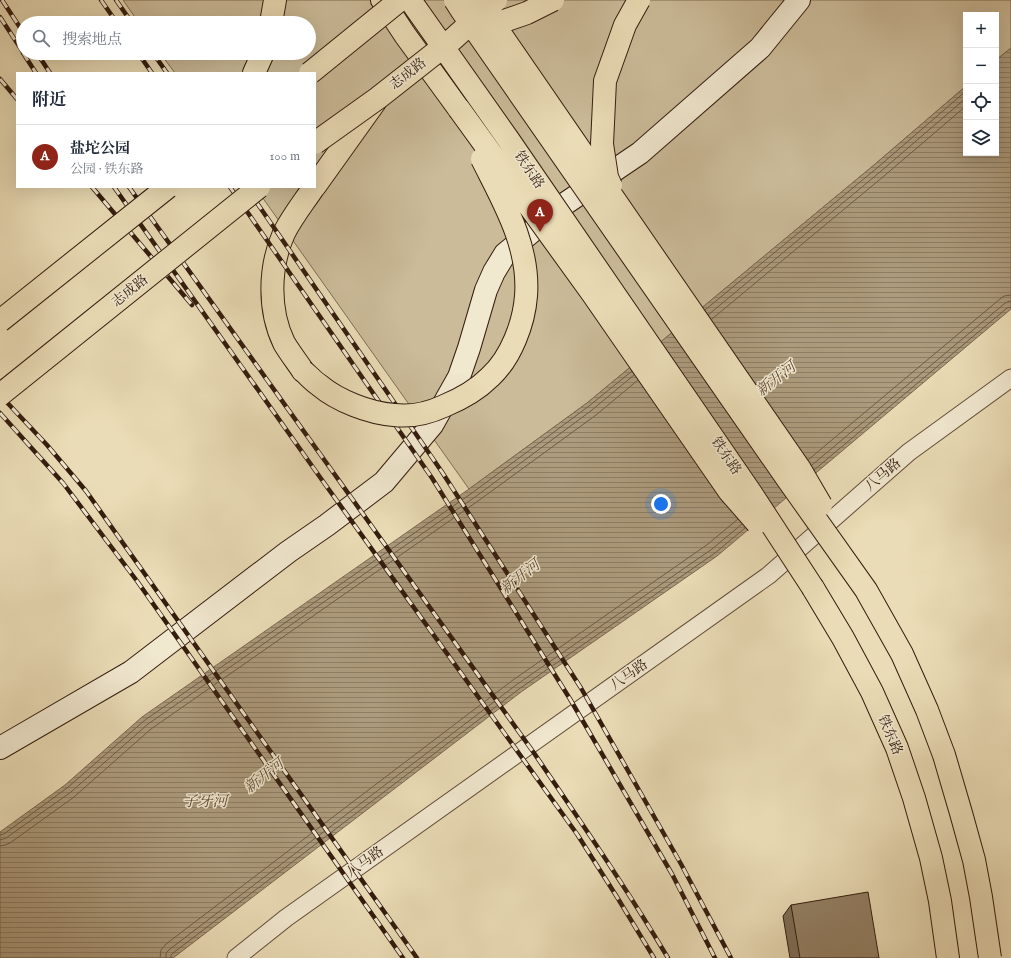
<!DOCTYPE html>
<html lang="zh">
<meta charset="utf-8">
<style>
:root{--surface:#fff;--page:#f6f6f7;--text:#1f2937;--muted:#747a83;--line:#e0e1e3;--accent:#8f2418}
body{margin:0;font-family:"IM FELL English","Noto Serif SC",serif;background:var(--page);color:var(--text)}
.controls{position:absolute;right:12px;top:12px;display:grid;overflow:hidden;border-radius:0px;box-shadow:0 4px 16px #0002}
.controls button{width:36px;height:36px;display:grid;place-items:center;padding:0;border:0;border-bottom:1px solid var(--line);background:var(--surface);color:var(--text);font:20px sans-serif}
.you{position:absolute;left:661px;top:504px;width:14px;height:14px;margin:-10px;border:3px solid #fff;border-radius:50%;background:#1a73e8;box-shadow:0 0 0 6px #1a73e833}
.badge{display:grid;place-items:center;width:26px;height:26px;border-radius:50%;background:var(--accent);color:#fff;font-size:13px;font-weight:700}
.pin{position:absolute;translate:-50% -33px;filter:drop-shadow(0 1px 2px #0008)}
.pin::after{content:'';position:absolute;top:21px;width:14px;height:12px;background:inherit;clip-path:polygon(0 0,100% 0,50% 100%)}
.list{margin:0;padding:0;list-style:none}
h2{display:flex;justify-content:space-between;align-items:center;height:52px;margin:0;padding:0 16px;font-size:17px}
h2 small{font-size:13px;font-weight:400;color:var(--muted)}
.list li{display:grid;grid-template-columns:26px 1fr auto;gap:12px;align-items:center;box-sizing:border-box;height:64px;padding:0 16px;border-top:1px solid var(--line)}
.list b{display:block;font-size:15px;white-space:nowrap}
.list p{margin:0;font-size:13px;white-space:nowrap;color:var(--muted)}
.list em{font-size:13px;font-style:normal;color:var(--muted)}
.icon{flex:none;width:22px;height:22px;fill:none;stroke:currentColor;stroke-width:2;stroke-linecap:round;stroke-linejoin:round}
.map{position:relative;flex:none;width:1011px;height:958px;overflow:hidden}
.search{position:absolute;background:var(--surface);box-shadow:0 4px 16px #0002;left:16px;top:16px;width:300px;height:44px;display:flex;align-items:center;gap:10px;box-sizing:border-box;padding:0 14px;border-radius:22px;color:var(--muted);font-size:15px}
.panel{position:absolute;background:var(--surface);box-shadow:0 4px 16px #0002;left:16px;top:72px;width:300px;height:116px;border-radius:0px}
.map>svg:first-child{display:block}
.green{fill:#cbbb99;stroke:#806c54}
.water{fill:url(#water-rules);stroke:#7c6851}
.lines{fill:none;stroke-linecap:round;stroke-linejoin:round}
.shore{stroke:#705c46;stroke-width:1}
.street-casing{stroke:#624c38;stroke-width:19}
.secondary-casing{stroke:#341c0e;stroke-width:24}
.highway-casing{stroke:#341c0e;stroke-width:24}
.street{stroke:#f1e8d0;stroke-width:17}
.secondary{stroke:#f1e8d0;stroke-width:22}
.highway{stroke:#eadcb6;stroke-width:22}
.rail-casing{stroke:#341c0e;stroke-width:4.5}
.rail{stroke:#f1e8d0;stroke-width:3;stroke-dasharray:9;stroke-linecap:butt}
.highway-bridge-casing{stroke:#341c0e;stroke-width:24;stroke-linecap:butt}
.highway-bridge{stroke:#eadcb6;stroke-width:22}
.wall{fill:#7e6e57;stroke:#341c0e}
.building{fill:#938065;stroke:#341c0e}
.labels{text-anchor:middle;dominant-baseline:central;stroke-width:3;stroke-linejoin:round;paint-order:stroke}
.street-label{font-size:14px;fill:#341c0e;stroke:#f1e8d0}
.water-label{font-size:15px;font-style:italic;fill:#5e4835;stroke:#f1e8d0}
</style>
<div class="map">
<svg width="1011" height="958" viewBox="0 0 1011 958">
<defs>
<pattern id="water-rules" width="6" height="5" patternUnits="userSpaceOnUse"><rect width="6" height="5" fill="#ac9b7d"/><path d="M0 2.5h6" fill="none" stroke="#8d7e65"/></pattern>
</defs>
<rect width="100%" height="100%" fill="#eadcb6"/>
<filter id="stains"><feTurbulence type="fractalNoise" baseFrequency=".005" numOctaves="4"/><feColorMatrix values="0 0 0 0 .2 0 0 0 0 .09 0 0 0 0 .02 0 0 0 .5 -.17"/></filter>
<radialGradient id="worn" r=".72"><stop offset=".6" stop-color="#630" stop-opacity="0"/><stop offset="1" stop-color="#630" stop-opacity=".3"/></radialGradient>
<path class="green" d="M123,0H1011V48L996,60V15H966V86L874,165L587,403L469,489L255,187H315V73H175L160,53H309V23H139Z"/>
<path class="water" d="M1011,48V309L717,556L521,692L173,958H0V832L65,785L142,717L469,489L587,403L874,165L966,86V153H996V60Z"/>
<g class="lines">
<path class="shore" d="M705,310L877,168L966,91
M708,315L880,172L966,98
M712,319L884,176L966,106
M808,460L1000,299L1004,296L1011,295
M812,465L1004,304L1007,302L1011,301
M814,470L1007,308L1011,307
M0,835L4,834L67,788L145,720L472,493L589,406L632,371
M0,840L6,838L71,792L148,724L475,497L592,410L634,375
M0,846L5,845L10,843L74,797L151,729L478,501L596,415L638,380
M160,958L161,950L166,944L513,680L708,544L738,519
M166,958V953L170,949L516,685L712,549L742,524
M171,958V955L173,953L519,689L715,553L745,528"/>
<g class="street-casing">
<path id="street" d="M236,958L286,918L769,575L909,452L1011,378"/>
</g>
<g class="secondary-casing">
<path id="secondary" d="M0,748L131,672L288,552L327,525L384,482L432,425L459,377L469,348L486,290L494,272L505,254L566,203L640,153L760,48L799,0"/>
</g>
<g class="highway-casing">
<path id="highway" d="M382,0L405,35L459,109
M271,23L275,0
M254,73L263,53
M315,186L375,102
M303,371C297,362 290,353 284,343C268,310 269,267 284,233C292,217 304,202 314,187
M813,588L843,638L872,692L897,748L914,798L931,858L940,901L948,958"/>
</g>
<use href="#street" class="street"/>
<use href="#secondary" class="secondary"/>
<use href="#highway" class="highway"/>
<g class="rail-casing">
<path id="rail" d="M2,0L23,32
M101,0L117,23
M116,0L132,23
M0,17L23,52
M23,53L36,73
M37,53L50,73
M138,53L152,73
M153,53L167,73
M0,79L17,99
M92,187L192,305
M114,187L322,480L577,834L617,897L654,958
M129,187L534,753C580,821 626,887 668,958
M230,187L432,478L570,699L672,874L715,958
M246,187L442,472L581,688L681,864L731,958
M0,395L47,445L86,491L417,958
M0,413L63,483L137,581L403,958"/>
</g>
<use href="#rail" class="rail"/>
<g class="highway-bridge-casing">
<path id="highway-bridge" d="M410,0L508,139L751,493L813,588
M455,0L462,11L788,480L866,590L902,654L927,710L944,755L961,813L974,860L981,897L990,958
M477,0L800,469L821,505
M481,29L527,13L553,0
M310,73L400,0
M459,109L592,293L729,491L757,523
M315,143L378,98L453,39L496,0
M611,186L607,177L602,144L605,81L625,25L639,0
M0,321L168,187
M303,371C308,375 313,381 319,385C338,401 369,413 394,415C411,417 429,413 444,406C461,399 477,390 490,377C511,358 524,323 526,296C530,246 503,201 482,159
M0,395L259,187"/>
</g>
<use href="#highway-bridge" class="highway-bridge"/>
</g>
<path class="wall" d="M791,905L879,958H790L783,916Z"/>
<path class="building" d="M868,892L879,958H800L791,905Z"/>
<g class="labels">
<g class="street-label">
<text transform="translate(408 74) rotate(-38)">志成路</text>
<text transform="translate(529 170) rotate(56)">铁东路</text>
<text transform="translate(130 291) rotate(-39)">志成路</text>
<text transform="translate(726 456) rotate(56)">铁东路</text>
<text transform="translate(883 475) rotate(-41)">八马路</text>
<text transform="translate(629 675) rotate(-35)">八马路</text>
<text transform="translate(890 735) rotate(67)">铁东路</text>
<text transform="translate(365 862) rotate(-35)">八马路</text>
</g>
<g class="water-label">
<text transform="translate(776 379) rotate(-38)">新开河</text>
<text transform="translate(520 577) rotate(-38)">新开河</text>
<text transform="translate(264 776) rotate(-38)">新开河</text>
<text x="205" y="801">子牙河</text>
</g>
</g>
<rect width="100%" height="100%" filter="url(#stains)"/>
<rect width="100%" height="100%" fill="url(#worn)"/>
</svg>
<div class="controls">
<button>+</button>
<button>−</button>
<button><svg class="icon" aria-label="locate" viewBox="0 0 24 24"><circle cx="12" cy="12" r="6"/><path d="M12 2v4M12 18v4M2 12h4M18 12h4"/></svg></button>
<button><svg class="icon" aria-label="layers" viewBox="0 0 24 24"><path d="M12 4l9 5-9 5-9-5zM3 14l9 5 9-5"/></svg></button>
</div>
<div class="you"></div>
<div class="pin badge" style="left:540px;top:232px">A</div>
<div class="search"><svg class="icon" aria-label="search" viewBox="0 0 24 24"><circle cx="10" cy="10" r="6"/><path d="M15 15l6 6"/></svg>搜索地点</div>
<section class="panel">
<h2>附近<small></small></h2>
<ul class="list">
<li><span class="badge">A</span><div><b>盐坨公园</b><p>公园 · 铁东路</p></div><em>100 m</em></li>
</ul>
</section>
</div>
